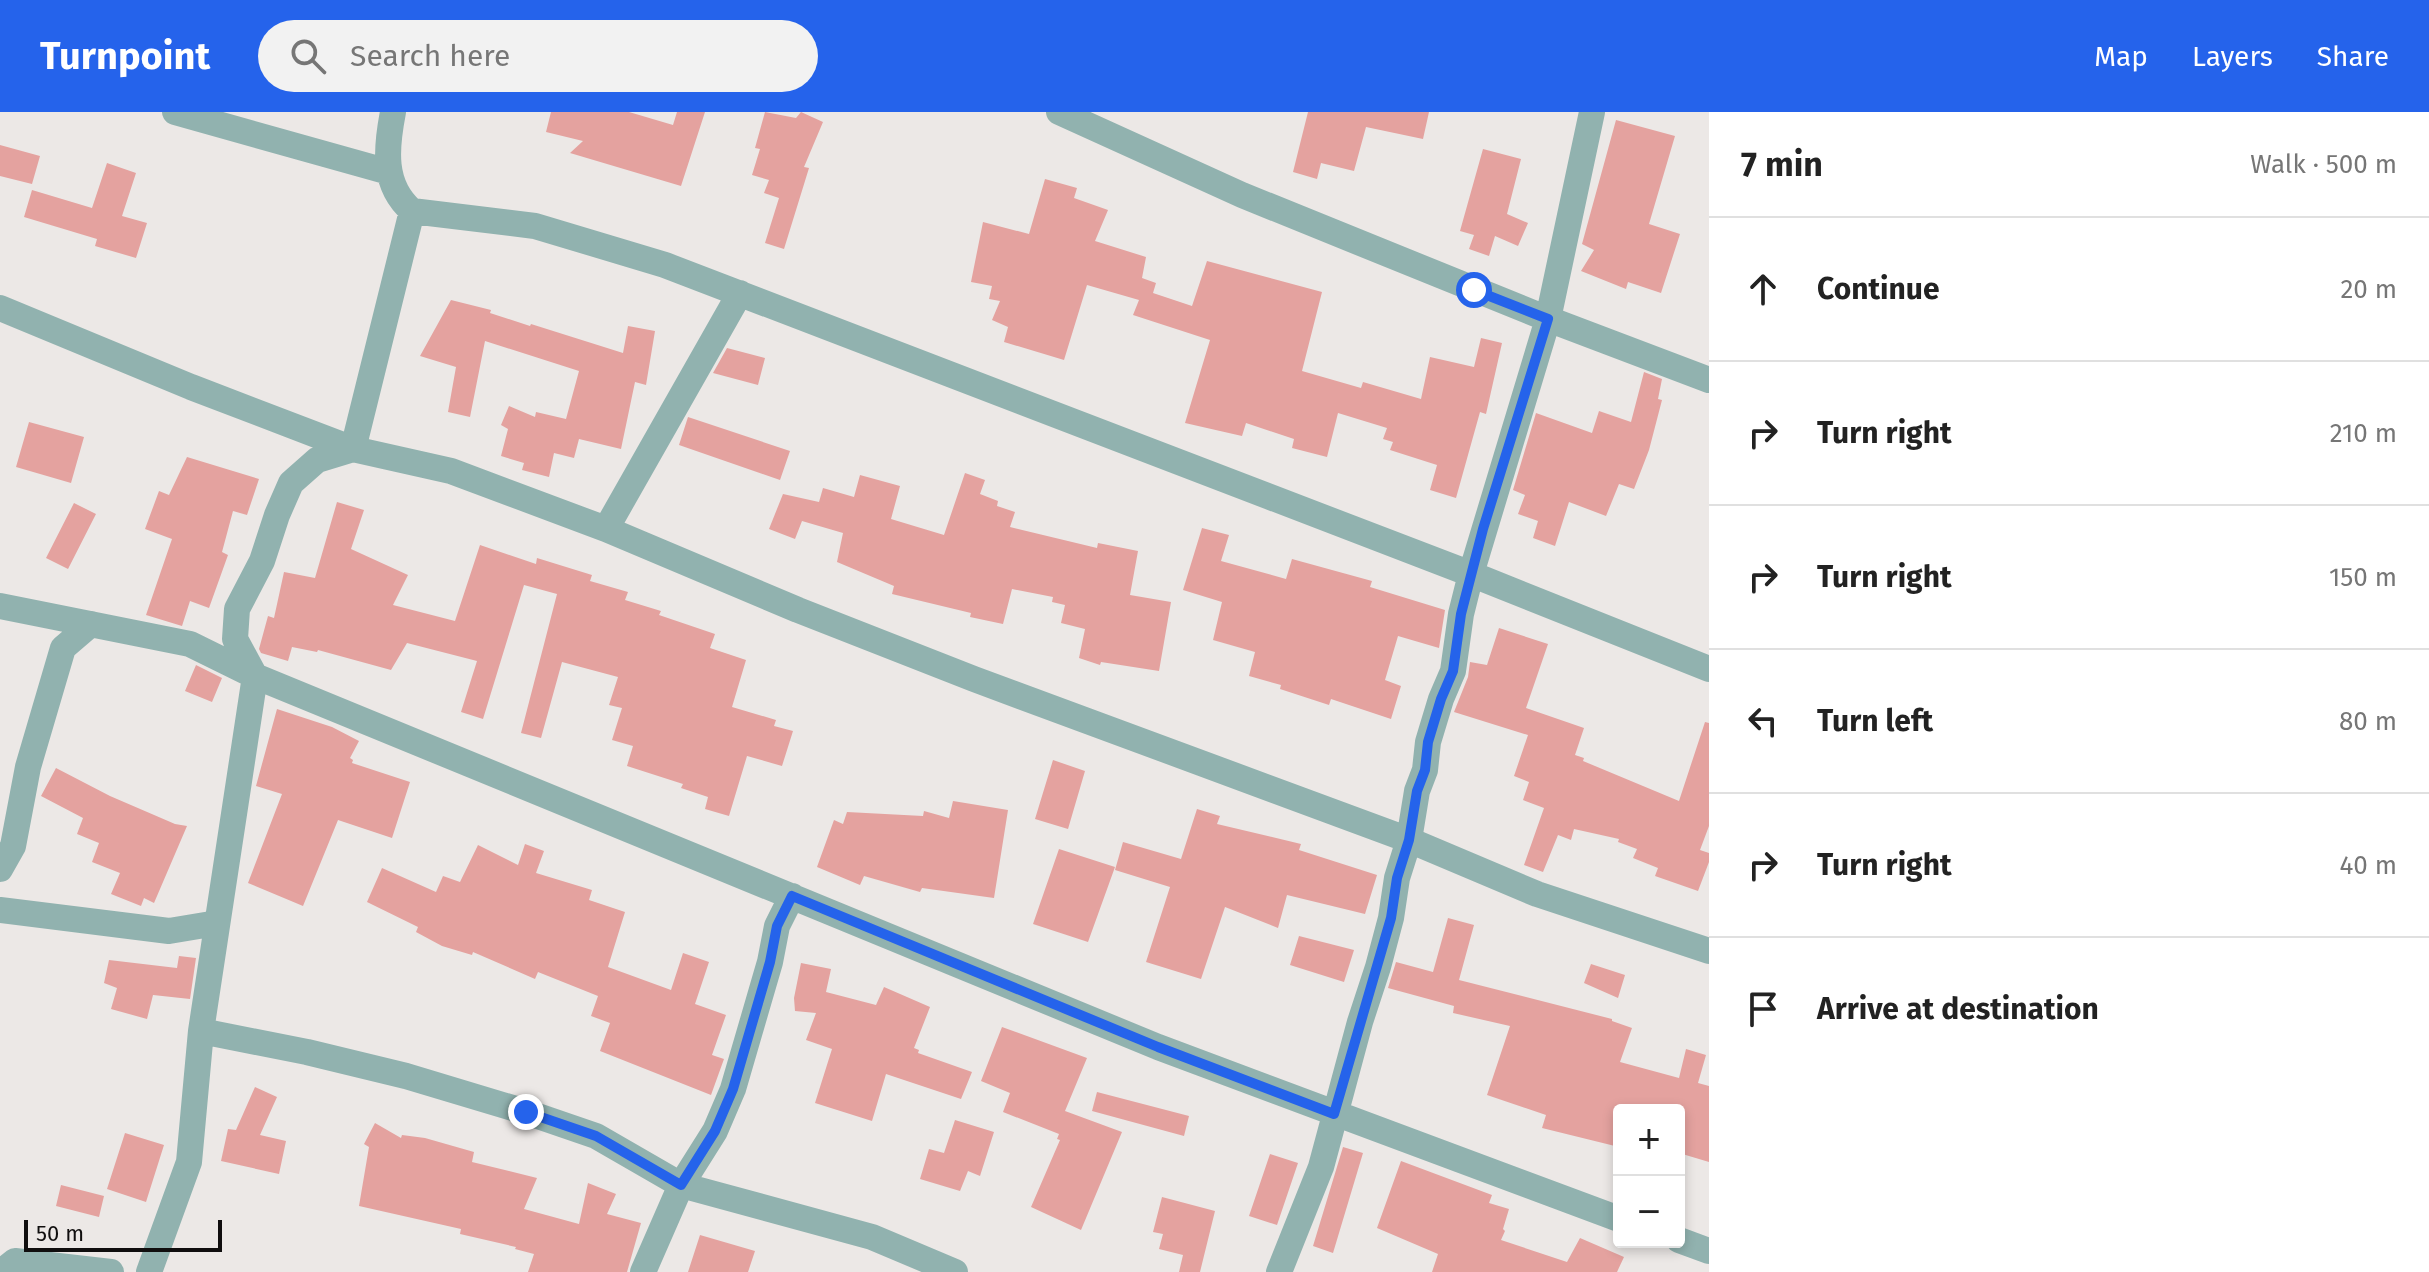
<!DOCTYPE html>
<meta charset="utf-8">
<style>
:root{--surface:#fff;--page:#f2f2f2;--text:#222;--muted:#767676;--line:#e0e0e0;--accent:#2563eb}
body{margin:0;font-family:"Fira Sans",sans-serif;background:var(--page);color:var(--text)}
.controls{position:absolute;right:24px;bottom:24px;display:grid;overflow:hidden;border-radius:8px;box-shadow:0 4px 12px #0003}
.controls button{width:72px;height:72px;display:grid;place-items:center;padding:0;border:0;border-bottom:2px solid var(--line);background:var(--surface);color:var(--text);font:40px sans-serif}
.scale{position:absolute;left:24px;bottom:20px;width:198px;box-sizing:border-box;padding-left:8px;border:4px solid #100e0e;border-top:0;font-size:22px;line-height:28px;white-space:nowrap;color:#100e0e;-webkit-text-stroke:6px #ece8e6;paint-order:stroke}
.stop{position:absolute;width:24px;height:24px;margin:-18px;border:6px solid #2563eb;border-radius:50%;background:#fff}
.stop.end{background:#2563eb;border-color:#fff;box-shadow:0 2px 8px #0008}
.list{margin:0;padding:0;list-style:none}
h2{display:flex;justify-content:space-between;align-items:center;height:104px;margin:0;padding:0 32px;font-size:34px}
h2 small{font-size:26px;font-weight:400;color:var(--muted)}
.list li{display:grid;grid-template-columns:52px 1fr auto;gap:24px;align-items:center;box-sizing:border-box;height:144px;padding:0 32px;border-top:2px solid var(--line)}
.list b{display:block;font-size:30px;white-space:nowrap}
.list em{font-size:26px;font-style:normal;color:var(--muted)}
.icon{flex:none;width:44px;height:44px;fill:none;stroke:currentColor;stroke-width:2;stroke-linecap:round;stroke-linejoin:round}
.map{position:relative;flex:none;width:1709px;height:1160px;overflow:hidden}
header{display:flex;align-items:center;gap:48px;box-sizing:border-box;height:112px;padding:0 40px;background:var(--accent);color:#fff}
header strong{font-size:38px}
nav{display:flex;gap:44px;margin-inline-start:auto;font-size:28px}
.search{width:560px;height:72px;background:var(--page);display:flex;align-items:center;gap:20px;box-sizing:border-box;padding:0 28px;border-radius:44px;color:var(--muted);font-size:30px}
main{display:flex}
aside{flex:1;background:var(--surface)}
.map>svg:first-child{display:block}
.building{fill:#e4a29f}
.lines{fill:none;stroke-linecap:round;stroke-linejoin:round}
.minor{stroke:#91b2af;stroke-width:26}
.route{stroke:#2563eb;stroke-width:10}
</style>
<header>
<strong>Turnpoint</strong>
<div class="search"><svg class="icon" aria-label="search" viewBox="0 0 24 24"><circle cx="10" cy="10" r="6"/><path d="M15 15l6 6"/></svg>Search here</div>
<nav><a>Map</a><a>Layers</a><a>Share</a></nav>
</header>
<main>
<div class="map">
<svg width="1709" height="1160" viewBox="0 0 1709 1160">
<rect width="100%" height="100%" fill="#ece8e6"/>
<path class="building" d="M551,0H629L673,13L677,0H705L681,74L570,41L583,29L546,20Z
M765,0L796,6L801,0L823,10L804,55L809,56L784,137L765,131L779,86L764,81L769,68L752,63L760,37L755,36Z
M1308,0H1429L1423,27L1366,15L1354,59L1321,51L1317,67L1293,60Z
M1616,8L1675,24L1649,112L1680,122L1661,181L1628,170L1626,177L1581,159L1594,138L1582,132Z
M0,33L40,44L32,72L0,64Z
M1483,37L1521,47L1507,102L1528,111L1518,134L1495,124L1489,144L1469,137L1474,123L1460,119Z
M107,51L136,61L122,104L147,111L136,146L95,134L97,127L24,105L32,78L92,96Z
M1045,67L1077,76L1074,86L1108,98L1095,129L1146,145L1142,166L1156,171L1153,181L1192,194L1207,149L1322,180L1302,259L1361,276L1363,270L1421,287L1430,245L1474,255L1481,226L1502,231L1486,302L1480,300L1456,386L1430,378L1437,353L1390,338L1393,330L1383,327L1387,316L1338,301L1327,345L1292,336L1294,327L1246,311L1242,324L1185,311L1210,228L1133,203L1139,188L1087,173L1064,248L1004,230L1008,215L992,208L1000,189L989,187L992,174L971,170L983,110L1029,122Z
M451,188L491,198L490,201L530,214L531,212L623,241L628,214L655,219L646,273L635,270L621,337L579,327L574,346L554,341L549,365L522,358L524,351L501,344L508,317L501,313L509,294L535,305L536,300L566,307L579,259L485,229L470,305L448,300L456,255L420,244Z
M727,236L765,246L758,273L713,261Z
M1644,260L1662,267L1658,287L1662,288L1649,338L1634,377L1619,372L1606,404L1569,390L1555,434L1533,426L1538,409L1518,402L1525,383L1513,378L1536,301L1592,321L1599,299L1631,310Z
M688,305L790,339L780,368L679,333Z
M29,310L84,325L71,371L16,355Z
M187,345L259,367L247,403L233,399L222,440L228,443L209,496L190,489L182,514L146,503L172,427L145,417L159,379L169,383Z
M965,361L985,368L980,382L998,389L997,394L1015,400L1010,415L1097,436L1098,431L1138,439L1130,483L1171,490L1159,559L1101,550L1100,553L1079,546L1085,517L1061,511L1065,493L1052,490L1053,485L1012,477L1003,512L970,505L971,501L892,482L894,474L837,450L843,421L802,409L795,427L769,417L783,382L819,390L823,376L854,385L860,363L900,374L891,407L944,423Z
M337,390L364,398L351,437L408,463L393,493L455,509L480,433L536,452L537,446L592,463L590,469L628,480L625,488L661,499L659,503L715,522L710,536L746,548L732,595L776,608L774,614L793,619L782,654L747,644L729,704L705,697L708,685L681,676L683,672L627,654L633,634L612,628L622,596L609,593L618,565L562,550L541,626L521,621L557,482L524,473L483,607L461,600L477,549L407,531L391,558L318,538L317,540L292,535L288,549L261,541L259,537L268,504L274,506L284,460L315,466Z
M74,391L96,402L68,457L46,446Z
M1202,416L1229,423L1221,449L1286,467L1292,447L1372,469L1370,475L1445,498L1439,536L1398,524L1385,568L1401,574L1391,607L1331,587L1329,593L1280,577L1281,573L1249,564L1255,540L1213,528L1222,490L1183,478Z
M1499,516L1548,532L1526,596L1584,616L1575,643L1584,646L1583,649L1679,689L1705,610L1709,611V714L1700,738L1709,741V750L1698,779L1655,764L1658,756L1633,746L1637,737L1618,730L1619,727L1574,717L1571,728L1558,723L1543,760L1524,753L1544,696L1523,688L1529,670L1514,664L1528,623L1454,600L1468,565L1470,550L1487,553Z
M196,553L222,566L212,590L185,579Z
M277,597L332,615L359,629L350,646L353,648L352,651L410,670L392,726L338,708L303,794L248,771L282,682L256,674Z
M1053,648L1085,659L1068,717L1035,707Z
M56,656L110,684L175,712L187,714L154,791L144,786L141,794L111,782L120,761L92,750L99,731L77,722L83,706L41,684Z
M953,689L1008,698L994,786L922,776L920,780L864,764L860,773L817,755L834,708L843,712L847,700L923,704L924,699L949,706Z
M1197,697L1220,704L1217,712L1301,732L1299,738L1377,763L1365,802L1287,783L1278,816L1225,795L1201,867L1146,850L1170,775L1115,758L1123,730L1181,747Z
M525,732L544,739L536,761L592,778L589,788L625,800L608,855L671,878L683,841L709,850L695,892L726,903L712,943L724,947L711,983L600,939L610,911L591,904L598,884L538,860L535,867L473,840L472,843L442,834L416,820L418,815L367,790L382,756L436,780L443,764L460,770L478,733L518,753Z
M1059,737L1115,755L1088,830L1033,812Z
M1448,806L1474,813L1459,868L1612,907V909L1632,916L1620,950L1679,966L1686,937L1706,943L1698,971L1709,974V1050L1679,1041V998H1644L1619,992V1035L1542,1016L1546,1003L1487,983L1510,914L1453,901L1454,894L1388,876L1396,850L1433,860Z
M1299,824L1354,838L1344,870L1290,853Z
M179,844L196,846L190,887L153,883L147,907L111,897L117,876L104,871L109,848L177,856Z
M801,851L831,857L826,880L876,893L884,875L930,895L914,936L919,938L918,941L972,960L961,987L886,962L872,1009L815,991L832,937L806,928L816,901L795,899L794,886Z
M1591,852L1625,863L1618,886L1584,871Z
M1002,915L1087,946L1065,999L1122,1020L1081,1118L1031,1095L1060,1028L1057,1027L1059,1022L1003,1000L1010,981L981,969Z
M255,975L277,985L260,1023L286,1029L279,1062L221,1049L228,1017L236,1018Z
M1097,980L1189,1004L1184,1024L1092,999Z
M955,1008L994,1020L980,1064L968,1059L960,1079L920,1067L929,1037L944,1041Z
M375,1011L401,1026L402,1023L425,1026L474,1040L472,1050L537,1066L524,1097L579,1112L588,1071L616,1082L607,1102L641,1111L627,1160H528L534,1142L515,1137L516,1135L460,1122L461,1117L359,1094L369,1035L364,1032Z
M125,1021L164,1033L146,1090L107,1077Z
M1343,1035L1363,1041L1333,1141L1313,1134Z
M1270,1042L1298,1051L1277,1113L1249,1104Z
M1401,1049L1492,1083L1489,1091L1509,1097L1503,1117L1505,1119L1501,1128L1567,1150L1580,1126L1624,1145L1617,1160H1432L1438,1142L1377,1116Z
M61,1073L104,1084L99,1105L56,1094Z
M1162,1085L1215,1099L1200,1160H1179L1183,1143L1159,1137L1163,1122L1153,1120Z
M700,1123L755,1139L748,1160H688Z"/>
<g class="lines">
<path class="minor" d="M175,0L389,60
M1059,0L1242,83L1548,207L1709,268
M412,99L535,114L665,153L1471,462L1709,557
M0,196L191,275L353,337L451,359L606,417L798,498L974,567L1409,728L1537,782L1709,839
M606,417L740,181
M0,494L190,532L255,564L1158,935L1619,1107
M0,757L13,734L28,655L63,536L91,512
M0,798L169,819L217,811
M201,919L307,940L406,964L526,1000L596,1024L681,1073L872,1125L955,1160
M1679,1128L1709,1139
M1,1160L15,1149L111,1160
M149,1160L189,1050L201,919L255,564L235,527L237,497L262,449L277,403L291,371L317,348L353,337L412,99C382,73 386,36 393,0
M643,1160L681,1073L715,1019L733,977L770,850L777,814L792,784
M1279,1160L1321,1055L1360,910L1378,855L1391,806L1397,766L1409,728L1417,679L1425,658L1428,630L1441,587L1453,559L1461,502L1471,462L1548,207L1592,0"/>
</g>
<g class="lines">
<path class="route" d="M526,1000L596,1024L681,1073L715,1019L733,977L770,850L777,814L792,784L1158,935L1334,1002L1391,806L1397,766L1409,728L1417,679L1425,658L1428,630L1441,587L1453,559L1461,502L1483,417L1548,207L1474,178"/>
</g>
</svg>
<div class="controls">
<button>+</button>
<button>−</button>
</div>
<div class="scale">50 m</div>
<div class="stop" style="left:1474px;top:178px"></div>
<div class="stop end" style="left:526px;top:1000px"></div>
</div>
<aside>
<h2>7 min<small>Walk · 500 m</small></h2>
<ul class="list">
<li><svg class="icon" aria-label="ahead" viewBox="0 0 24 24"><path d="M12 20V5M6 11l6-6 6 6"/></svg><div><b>Continue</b></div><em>20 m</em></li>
<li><svg class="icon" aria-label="right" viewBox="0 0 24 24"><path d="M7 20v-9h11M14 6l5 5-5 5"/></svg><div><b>Turn right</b></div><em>210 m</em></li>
<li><svg class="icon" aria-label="right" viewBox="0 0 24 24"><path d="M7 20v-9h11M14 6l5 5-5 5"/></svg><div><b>Turn right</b></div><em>150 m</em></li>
<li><svg class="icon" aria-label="left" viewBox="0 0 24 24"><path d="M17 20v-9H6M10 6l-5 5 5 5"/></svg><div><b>Turn left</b></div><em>80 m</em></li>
<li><svg class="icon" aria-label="right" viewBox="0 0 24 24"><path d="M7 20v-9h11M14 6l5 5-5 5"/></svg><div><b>Turn right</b></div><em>40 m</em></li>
<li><svg class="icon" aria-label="arrive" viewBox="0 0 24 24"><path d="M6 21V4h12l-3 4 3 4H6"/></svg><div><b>Arrive at destination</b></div></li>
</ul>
</aside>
</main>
